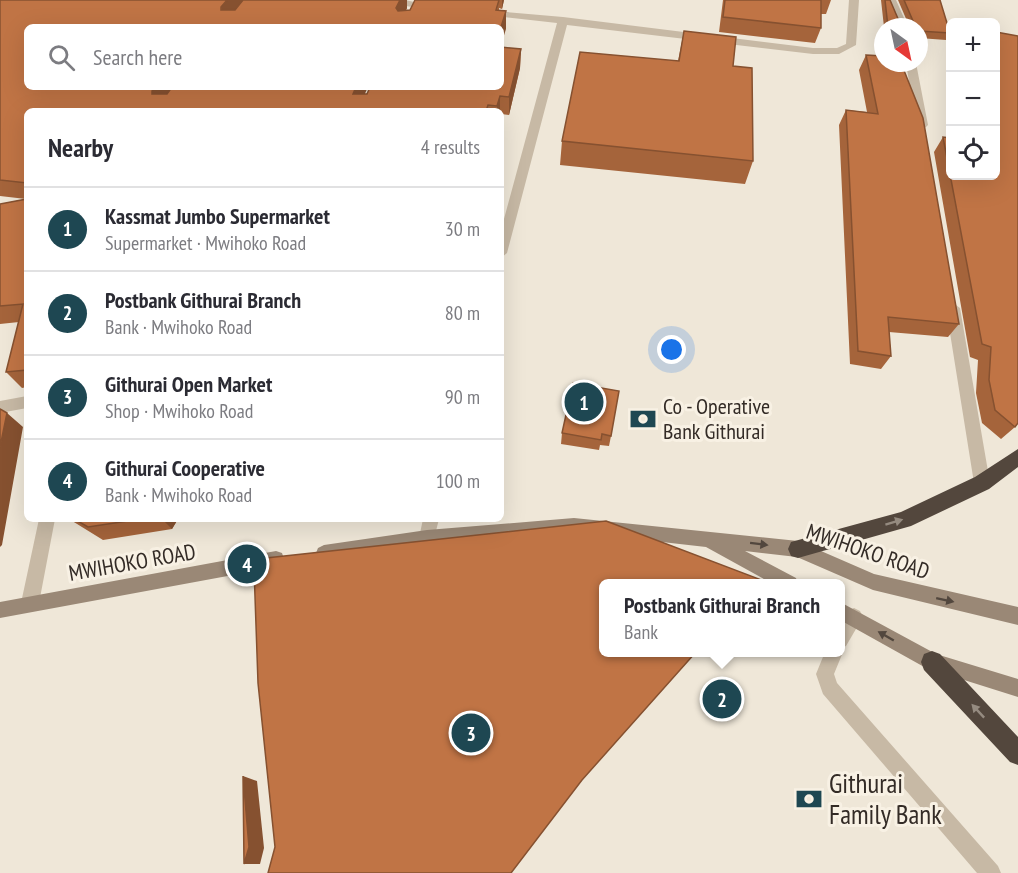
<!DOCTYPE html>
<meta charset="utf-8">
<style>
:root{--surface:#fff;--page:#f7f7f7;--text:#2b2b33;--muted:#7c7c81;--line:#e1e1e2;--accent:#1e4752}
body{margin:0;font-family:"PT Sans Narrow",sans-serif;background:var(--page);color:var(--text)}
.controls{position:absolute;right:18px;top:18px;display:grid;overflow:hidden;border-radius:9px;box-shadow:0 6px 24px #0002}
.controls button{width:54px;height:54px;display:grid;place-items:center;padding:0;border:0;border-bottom:2px solid var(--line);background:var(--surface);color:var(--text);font:30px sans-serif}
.compass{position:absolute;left:874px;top:18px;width:54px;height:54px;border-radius:50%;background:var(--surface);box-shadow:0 6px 24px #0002;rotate:147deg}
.you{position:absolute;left:672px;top:350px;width:21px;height:21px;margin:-15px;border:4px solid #fff;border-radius:50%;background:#1a73e8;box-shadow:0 0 0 9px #1a73e833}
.badge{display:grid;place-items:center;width:39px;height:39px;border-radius:50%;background:var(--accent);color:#fff;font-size:20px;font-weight:700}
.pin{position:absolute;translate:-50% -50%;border:3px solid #fff;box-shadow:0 2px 6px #0006}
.popup{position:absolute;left:599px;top:579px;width:246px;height:78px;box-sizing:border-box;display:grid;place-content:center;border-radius:9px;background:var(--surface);filter:drop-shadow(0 2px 4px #0005);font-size:20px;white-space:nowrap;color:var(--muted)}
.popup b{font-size:22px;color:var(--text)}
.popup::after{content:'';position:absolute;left:50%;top:100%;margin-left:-12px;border:12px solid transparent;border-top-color:var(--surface)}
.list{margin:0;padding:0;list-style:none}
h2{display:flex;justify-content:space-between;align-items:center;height:78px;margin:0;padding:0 24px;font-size:26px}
h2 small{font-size:20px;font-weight:400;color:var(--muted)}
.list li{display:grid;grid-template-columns:39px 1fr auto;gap:18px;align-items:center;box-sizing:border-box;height:84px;padding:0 24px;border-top:2px solid var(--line)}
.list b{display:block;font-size:22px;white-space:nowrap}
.list p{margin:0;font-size:20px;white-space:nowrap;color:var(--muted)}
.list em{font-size:20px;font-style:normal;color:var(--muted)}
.icon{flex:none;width:33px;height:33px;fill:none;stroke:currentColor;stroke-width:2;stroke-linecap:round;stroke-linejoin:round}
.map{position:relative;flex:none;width:1018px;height:873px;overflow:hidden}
.search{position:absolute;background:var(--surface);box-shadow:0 6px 24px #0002;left:24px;top:24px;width:480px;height:66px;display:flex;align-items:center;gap:15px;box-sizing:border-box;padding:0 21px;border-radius:9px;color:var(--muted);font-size:22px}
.panel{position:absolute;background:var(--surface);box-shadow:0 6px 24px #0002;left:24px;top:108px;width:480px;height:414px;border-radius:9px}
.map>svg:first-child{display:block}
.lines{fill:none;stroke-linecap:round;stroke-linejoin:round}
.lane{fill:#c7b9a5;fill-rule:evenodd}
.street{fill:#c7b9a5;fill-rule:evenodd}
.secondary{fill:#9a8876;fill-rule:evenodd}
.highway{fill:#53473d;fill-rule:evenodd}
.wall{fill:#a5643b}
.shaded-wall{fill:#865130}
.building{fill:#c07445;stroke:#865130;stroke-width:1.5}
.oneway{fill:#958b80}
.oneway2{fill:#52473e}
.labels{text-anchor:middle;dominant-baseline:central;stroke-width:6;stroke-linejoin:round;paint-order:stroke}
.poi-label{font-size:22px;fill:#332b26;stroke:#f8f1e4;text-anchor:start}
.street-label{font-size:22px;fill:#332b26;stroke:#f8f1e4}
.near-poi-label{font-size:27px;fill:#332b26;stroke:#f8f1e4;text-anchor:start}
</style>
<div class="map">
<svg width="1018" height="873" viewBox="0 0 1018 873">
<rect width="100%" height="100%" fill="#efe7d8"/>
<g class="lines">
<path class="lane" d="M886,0H896L908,27H898Z
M906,63H916L928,125L926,127L922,129L916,125Z
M953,303L960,308L990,483L988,488L982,490L976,488L974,483L946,308Z
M854,608L860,611L863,617L846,646L841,648L843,652L834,674L837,683L998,866L1001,873H977L823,694L816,674L825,652H840C840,637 836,616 854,608Z"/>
<path class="street" d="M381,0H405L437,7L432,10L386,3Z
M849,0H859L856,45L839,54H813L567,25L507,253L501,258V230L557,23L486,15L483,14V10L563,17L813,48H837L846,44Z
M27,396V408L0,413V401Z
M39,519H55L39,603L36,609L30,611L24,609L21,603Z
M423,519H439L433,543L427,546L421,543L419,538Z"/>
<path class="secondary" d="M574,518L798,541L874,574L1018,607V625L873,590L797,557L745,551L796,578L798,584H773L706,547L574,532L427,546L324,561L318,558L316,553L318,548L324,545L427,530Z
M276,551L282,553L284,559L282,565L276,567L0,618V602Z
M840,602L936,654L1018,679V697L926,668L840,620Z"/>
<path class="highway" d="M1018,449V467L989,489L911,526L798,558L791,556L788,549L791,542L901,512L975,477Z
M932,651L940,654L1018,737V765L1010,762L924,670L921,662L924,654Z"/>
</g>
<path class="wall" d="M0,0L407,8L406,10H410L415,0H504L502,9L499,8V10L27,27V87L365,94L521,49L520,68L509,115L501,114V111H27V387L22,388L6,372L19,322L0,324V204L26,199L0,196Z
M723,0H831L826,14H821V28L815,43L719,32Z
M881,0H890L899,21H907L898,0H940L950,33L946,40L919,38V27H884Z
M684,31L733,66L753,161L745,184L560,165L562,141L678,61Z
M866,55L959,324L948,337L889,332L891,356L881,369L850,364L839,125L846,110L867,112L859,70Z
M943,137L1015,427L1001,439L982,423L976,393L978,360L970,357L934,152Z
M573,383L611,436L609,446L600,445L599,450L561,444L562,433Z
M69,519H178L172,529L103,540Z
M698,652H723L716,658Z"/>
<path class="shaded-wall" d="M227,0H248L227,26L221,7Z
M400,0H407V8L398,26L396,8Z
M502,0H504L502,9Z
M506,11V29L501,45V27Z
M521,49L520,68L509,115V97Z
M155,87H178L160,110L152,94V91Z
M356,87H368L357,111L353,94Z
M500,96V111H497V106Z
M7,413L23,427L2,545L0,547V447Z
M162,519H178L172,529Z
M243,776L257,781L264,848L260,864H244Z"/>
<path class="building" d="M0,0H227L221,7V10H235L243,0H400L396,8L398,11L410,10L415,0H499L496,10L506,11L501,27H27V87H155L152,91V94H167L172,87H356L353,94H367L370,87H501V47L521,49L509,97L500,96L497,106L488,105L486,111H27V183L0,180Z
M725,0H821V28L723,17Z
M885,0H890L899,21H913L904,0H940L950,33L919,31V27H888Z
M684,31L736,37L733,66L752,68L753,161L562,141L580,52L679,61Z
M996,32L1018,36V423L1015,427L995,410L989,380L991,347L982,344L943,137L951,138V176H996Z
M866,55L883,56V63H901L923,118L959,324L888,317L891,356L858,351L846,110L878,114Z
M27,199V370L6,372L23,304L0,306V204Z
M573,383L619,391L611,436L602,434L601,440L562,433Z
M0,409L7,413L0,447Z
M74,519H141L88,527Z
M606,521L772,584H603V652H696L582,780L511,873H268L275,847L258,683L254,568L257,559Z
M243,776L249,847L244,864Z"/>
<defs><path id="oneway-solid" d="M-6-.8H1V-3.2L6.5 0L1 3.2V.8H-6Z" transform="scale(1.5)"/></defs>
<g class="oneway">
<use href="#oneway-solid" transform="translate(894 522) rotate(-17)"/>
<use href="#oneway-solid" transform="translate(978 711) rotate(-133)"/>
</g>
<g class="oneway2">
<use href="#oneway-solid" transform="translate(759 544) rotate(7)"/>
<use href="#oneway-solid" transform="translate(945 600) rotate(12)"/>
<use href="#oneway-solid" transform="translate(886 636) rotate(-150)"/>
</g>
<defs>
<g id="bank-bare" transform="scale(2.07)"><path d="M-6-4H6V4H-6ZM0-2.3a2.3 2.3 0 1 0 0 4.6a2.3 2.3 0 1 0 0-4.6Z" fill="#1e4752" stroke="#f8f1e4" stroke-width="2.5" paint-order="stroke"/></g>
</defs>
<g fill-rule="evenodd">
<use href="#bank-bare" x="643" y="419"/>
<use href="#bank-bare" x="809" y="799"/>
</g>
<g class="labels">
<g class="poi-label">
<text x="663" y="406">Co - Operative<tspan x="663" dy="25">Bank Githurai</tspan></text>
</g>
<g class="street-label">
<text transform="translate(868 551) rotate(19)">MWIHOKO ROAD</text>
<text transform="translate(132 562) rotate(-10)">MWIHOKO ROAD</text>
</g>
<g class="near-poi-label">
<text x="829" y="783">Githurai<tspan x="829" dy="31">Family Bank</tspan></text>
</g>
</g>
</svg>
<div class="controls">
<button>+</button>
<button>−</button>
<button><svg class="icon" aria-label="locate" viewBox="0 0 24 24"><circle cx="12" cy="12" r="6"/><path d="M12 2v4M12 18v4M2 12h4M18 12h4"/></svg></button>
</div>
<svg class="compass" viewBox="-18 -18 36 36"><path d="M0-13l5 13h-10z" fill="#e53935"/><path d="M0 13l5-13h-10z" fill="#7c7c81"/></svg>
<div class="you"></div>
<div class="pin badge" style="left:584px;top:402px">1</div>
<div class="pin badge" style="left:722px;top:699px">2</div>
<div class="popup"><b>Postbank Githurai Branch</b>Bank</div>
<div class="pin badge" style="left:471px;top:733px">3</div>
<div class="pin badge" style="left:247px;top:564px">4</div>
<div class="search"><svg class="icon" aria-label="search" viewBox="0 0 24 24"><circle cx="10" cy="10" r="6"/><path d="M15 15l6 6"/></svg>Search here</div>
<section class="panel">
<h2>Nearby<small>4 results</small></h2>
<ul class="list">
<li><span class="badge">1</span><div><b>Kassmat Jumbo Supermarket</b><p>Supermarket · Mwihoko Road</p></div><em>30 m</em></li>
<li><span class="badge">2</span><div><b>Postbank Githurai Branch</b><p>Bank · Mwihoko Road</p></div><em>80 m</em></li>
<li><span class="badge">3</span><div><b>Githurai Open Market</b><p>Shop · Mwihoko Road</p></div><em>90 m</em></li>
<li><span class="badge">4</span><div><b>Githurai Cooperative</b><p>Bank · Mwihoko Road</p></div><em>100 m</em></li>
</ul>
</section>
</div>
